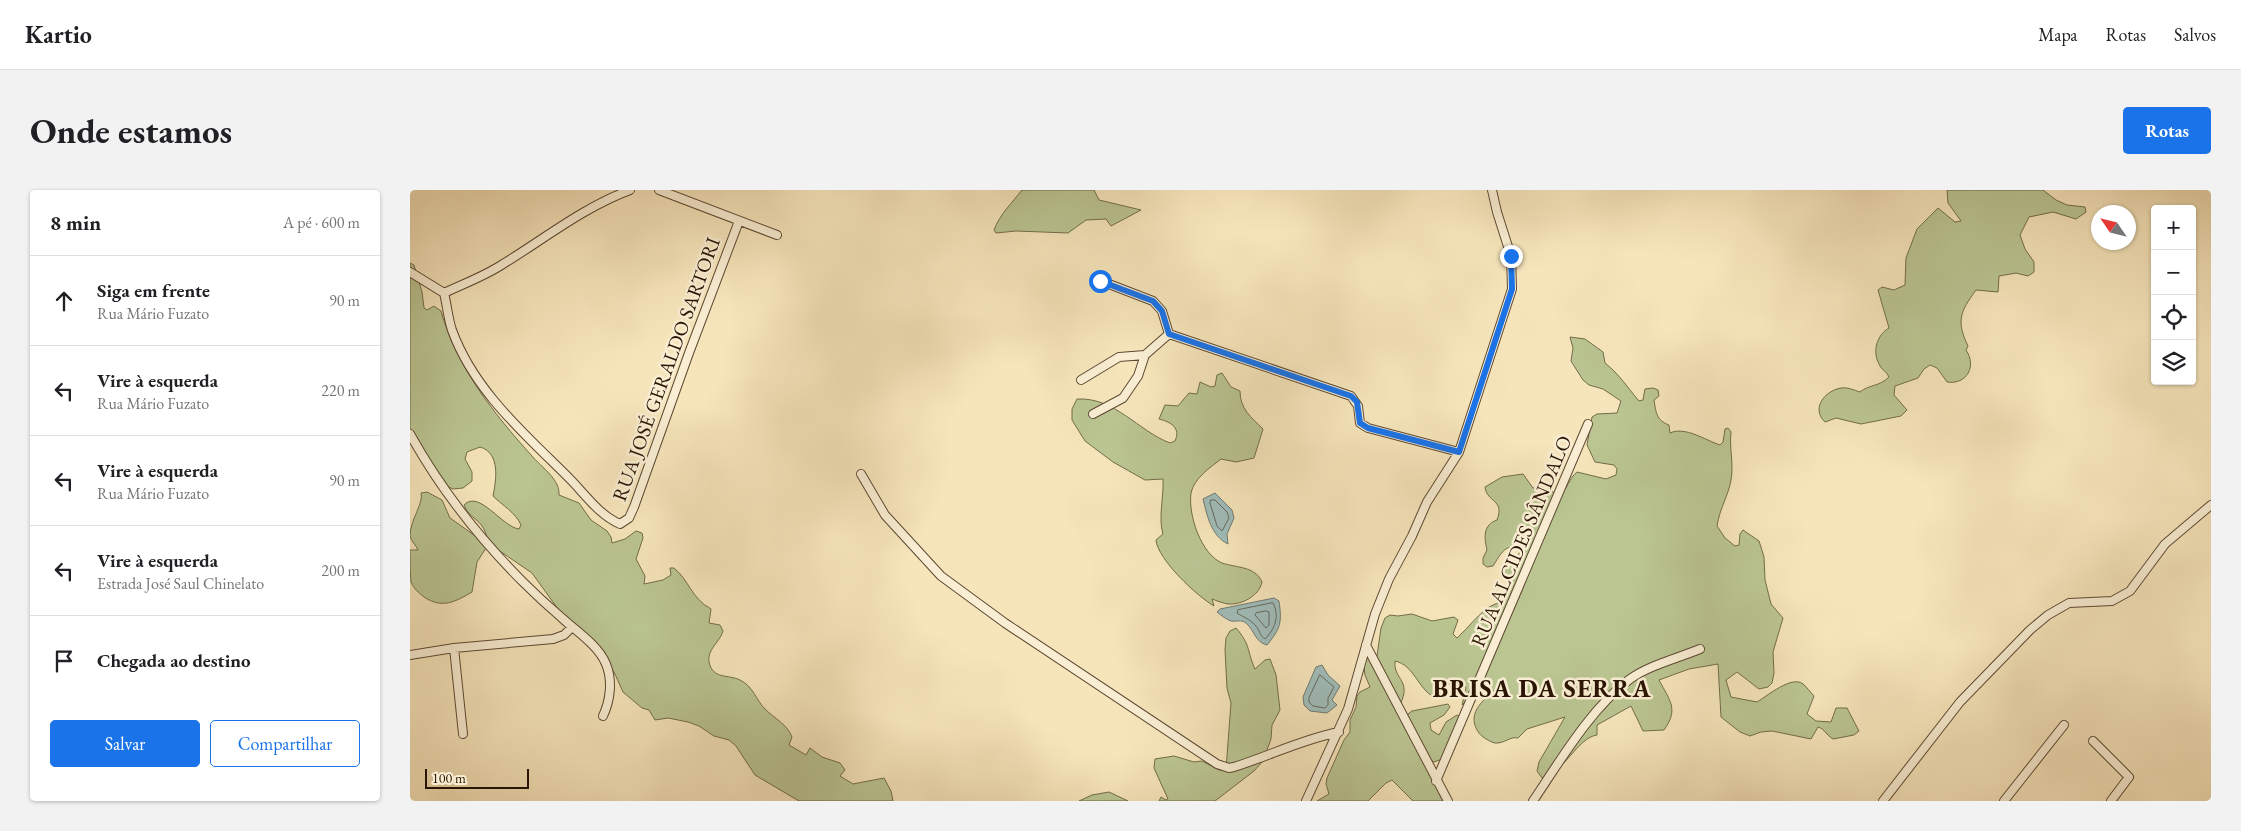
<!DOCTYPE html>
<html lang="pt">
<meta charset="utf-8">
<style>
:root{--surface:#fff;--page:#f2f2f2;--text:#202124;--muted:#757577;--line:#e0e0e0;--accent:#1a73e8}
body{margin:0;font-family:"EB Garamond",serif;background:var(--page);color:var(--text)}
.controls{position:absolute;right:15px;top:15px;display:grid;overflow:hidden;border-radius:5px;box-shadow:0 1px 4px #0004}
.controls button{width:45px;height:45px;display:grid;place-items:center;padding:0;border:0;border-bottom:1px solid var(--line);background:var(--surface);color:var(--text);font:25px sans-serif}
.compass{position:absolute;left:1681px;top:15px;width:45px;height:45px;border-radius:50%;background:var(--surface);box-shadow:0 1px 4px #0004;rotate:305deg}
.scale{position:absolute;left:15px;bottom:12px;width:104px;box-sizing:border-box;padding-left:5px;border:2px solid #2a1403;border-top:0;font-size:14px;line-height:18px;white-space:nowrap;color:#2a1403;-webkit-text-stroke:4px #f9eed3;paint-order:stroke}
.stop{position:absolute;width:15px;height:15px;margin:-11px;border:4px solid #1a73e8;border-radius:50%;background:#fff}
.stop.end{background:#1a73e8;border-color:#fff;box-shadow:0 1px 5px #0008}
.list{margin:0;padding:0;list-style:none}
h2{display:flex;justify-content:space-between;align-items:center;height:65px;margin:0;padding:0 20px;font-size:21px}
h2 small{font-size:16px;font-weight:400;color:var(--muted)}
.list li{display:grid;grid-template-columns:32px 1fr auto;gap:15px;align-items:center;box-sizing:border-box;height:90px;padding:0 20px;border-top:1px solid var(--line)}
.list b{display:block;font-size:19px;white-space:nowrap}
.list p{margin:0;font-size:16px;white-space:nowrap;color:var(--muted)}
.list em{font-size:16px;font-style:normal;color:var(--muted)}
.actions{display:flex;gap:10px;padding:15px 20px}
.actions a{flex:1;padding:11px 0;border:1px solid var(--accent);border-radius:5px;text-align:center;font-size:18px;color:var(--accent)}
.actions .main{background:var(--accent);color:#fff}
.icon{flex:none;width:28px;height:28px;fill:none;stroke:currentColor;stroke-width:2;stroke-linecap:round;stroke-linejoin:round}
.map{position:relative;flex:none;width:1801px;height:611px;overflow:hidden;border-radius:5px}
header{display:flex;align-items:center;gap:30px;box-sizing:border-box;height:70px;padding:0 25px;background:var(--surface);border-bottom:1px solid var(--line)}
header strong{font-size:24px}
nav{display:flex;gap:28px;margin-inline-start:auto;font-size:18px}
.intro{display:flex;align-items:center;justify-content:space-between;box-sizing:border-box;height:120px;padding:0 30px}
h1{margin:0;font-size:35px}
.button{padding:12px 22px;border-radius:5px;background:var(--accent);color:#fff;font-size:18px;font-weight:700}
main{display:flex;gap:30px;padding:0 30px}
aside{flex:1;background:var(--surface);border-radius:5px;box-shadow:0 1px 4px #0004}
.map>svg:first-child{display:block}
.green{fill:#bac592;stroke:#726c4a}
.water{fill:#a0bdba;stroke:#717971}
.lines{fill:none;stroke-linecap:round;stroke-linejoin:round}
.shore{stroke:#65685e;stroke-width:1}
.minor-casing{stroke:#5d4831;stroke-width:10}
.minor{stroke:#f9eed3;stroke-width:8}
.route{stroke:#1a73e8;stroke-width:6}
.labels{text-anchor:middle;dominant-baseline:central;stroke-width:5;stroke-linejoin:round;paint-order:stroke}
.street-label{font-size:20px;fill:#2a1403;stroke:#f9eed3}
.district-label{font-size:25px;font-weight:bold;letter-spacing:1px;fill:#2a1403;stroke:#f9eed3}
</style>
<header>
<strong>Kartio</strong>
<nav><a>Mapa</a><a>Rotas</a><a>Salvos</a></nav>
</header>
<div class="intro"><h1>Onde estamos</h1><a class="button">Rotas</a></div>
<main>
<aside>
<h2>8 min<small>A pé · 600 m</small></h2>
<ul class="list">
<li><svg class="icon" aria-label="ahead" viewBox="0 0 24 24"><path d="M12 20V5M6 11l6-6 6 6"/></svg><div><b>Siga em frente</b><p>Rua Mário Fuzato</p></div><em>90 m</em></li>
<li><svg class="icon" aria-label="left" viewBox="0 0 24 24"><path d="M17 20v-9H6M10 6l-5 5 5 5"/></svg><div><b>Vire à esquerda</b><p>Rua Mário Fuzato</p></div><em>220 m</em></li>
<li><svg class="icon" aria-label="left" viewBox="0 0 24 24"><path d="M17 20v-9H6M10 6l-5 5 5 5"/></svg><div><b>Vire à esquerda</b><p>Rua Mário Fuzato</p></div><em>90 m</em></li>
<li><svg class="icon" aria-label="left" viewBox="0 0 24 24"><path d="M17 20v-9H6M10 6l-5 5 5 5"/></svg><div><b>Vire à esquerda</b><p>Estrada José Saul Chinelato</p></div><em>200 m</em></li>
<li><svg class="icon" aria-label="arrive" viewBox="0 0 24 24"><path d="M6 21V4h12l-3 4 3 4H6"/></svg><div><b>Chegada ao destino</b></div></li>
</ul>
<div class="actions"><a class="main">Salvar</a><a>Compartilhar</a></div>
</aside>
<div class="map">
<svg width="1801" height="611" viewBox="0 0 1801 611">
<rect width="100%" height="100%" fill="#f6e5bb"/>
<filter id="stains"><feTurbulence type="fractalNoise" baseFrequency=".004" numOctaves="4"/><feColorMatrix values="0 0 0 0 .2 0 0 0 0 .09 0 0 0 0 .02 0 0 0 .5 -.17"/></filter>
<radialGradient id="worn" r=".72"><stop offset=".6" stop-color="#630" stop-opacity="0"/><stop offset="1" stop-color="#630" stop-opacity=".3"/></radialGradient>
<path class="green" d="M612,0H684L689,10L731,20L701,36L696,29L676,30L658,43L606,41L586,43L584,40C590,24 602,13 612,0Z
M1537,0H1633L1646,10L1657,15L1675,17L1676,22L1666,29L1643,22L1619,27L1610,45L1615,59L1624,72V82L1618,86L1606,83L1589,86L1588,102L1566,100C1550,122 1546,131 1558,156L1556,160C1567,176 1557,195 1537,192L1527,178L1520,175L1514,179L1508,188L1485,196L1484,205L1497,220L1491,226L1451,234L1426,228L1415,232C1401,219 1414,201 1431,198C1437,197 1444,200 1450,202C1460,194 1469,197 1479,187C1477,181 1471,180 1469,174C1462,161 1467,145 1479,138L1468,100L1472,97L1484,100L1495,95L1496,68L1507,39L1528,18L1545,32L1551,31L1538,13Z
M0,73L4,75L12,102L14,118L17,120L24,116L31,121C46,176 84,224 122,266C132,278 150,289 149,305L169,313L181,330L197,341L201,347L202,353L215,349L226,341L232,343L233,348L226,369L235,386L234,394L253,390L261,385L260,378H264C279,390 281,408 301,419L299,433L310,435L313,441C310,452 297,459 299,472C303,490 318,484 330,490C343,496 346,510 355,519C365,529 377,534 382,547L379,555L396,565L400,558L412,567L430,573L435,580L430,586L443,594L474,588L481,601L483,611H389L345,585L326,556L319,550L304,546L289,536L278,532L258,528L245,530L239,520L232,518L213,502L204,482L197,472L166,444L122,383L78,353C74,327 61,332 54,315C69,299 92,337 109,339L111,335C105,322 93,316 83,306C86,291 91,263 70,257L57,262L55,269L62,282V291L53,298L43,299L34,295L5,255L0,238Z
M1160,147L1175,149L1193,162L1195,173C1210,185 1217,197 1229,211L1233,210L1235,199L1243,198L1248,200L1249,206L1244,210C1246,222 1246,230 1259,235L1260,243C1275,236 1295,250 1310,255L1313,252L1315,239L1318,238L1321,242C1319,258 1324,274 1321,290C1318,307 1310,317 1307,336L1315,348L1325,356L1329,355L1330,344L1333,340L1349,351L1354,367L1355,390L1361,414L1373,428L1363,462L1364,483L1362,493L1358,497L1349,499L1327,482L1316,490L1321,507L1347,512C1357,506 1382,485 1393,494C1397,497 1400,502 1404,506L1397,524L1406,531L1421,532L1426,518H1437L1449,541L1444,545L1423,549C1416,545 1415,539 1408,537L1401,549L1362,541L1351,542L1340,546L1330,542L1311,527L1308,474L1279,479L1249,490C1260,511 1269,519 1254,540L1233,541L1221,516L1187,535V545C1167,548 1155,582 1132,588L1127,581L1129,572L1155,527L1117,539L1108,548C1100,546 1094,554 1085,553C1080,552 1072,547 1069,543C1056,525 1071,511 1085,501L1074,496L1076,474L1058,509L1052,515L1056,498L1053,493L1045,492L1032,497L1027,506L1024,507C1008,499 1004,475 985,471C983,491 1005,490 987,520L992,532H995L998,524L1002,521L1038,514L1040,517L1034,525L1020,533L1021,540L1029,545L1036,532L1047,525L1050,527L1035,568L1024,572L1011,563L1033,611H1003L982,590L976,593L958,611H907L919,604L916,594L917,588L934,550L940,542V530L946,517L947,506L950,502L960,497L955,485L952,462L965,468L967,466L971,438L975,428L980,425L988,426L1002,424L1022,431L1044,427L1048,430L1043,444L1047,448C1058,438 1070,422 1081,416C1089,412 1096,411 1099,402C1101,395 1095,386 1094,379L1108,366L1110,361C1097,350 1090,365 1083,376L1077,377L1073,374V368L1077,360C1074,347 1073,335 1087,330C1095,309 1077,313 1075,297L1092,287L1113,284L1123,298L1139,300L1149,305C1158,299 1159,288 1167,282L1196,289L1206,285L1207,279L1204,275L1185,272L1177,255L1182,227L1187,224L1207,223L1211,211L1193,199L1179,195L1173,190L1161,171L1163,158Z
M812,183L821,197L830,201C830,219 841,227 853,239L844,268L826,272L811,269C801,277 784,288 781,303C778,325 791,364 812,373C827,378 845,376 852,392C849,406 832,415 818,414C813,413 807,411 802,409L804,416C787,406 748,370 746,350L753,344C748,328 754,307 753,289L735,290L703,272L675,251L662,230V219L667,209C705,207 728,241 760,253L765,251C771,238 761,232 749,229L755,215L768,216L779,203L787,204L790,192L801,197L805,196L807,185Z
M17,302L32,310L40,328L78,355L67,372L62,402C45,412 32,419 14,407C9,403 4,399 1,392C0,384 0,369 0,360H8C6,355 1,351 0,346C0,330 14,313 11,303Z
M826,438C841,455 837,462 845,479L855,470L860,469L866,485L870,520L862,535L861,549L853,571L844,581L805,611H749L751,607L756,610L758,609L744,578L745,569L764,566L784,572L792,571L809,580H816L821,513L817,498L815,460L816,448L820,441Z
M699,602L718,611H669L682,605Z"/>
<path class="water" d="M805,303L822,320L824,328L817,344L818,354C801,346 797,325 793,309Z
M864,408L869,411C872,432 871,438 857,455C845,452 845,441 836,433C830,429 827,432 821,431C817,430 811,425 807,422L810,419Z
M912,475L918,485L930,496L922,510L927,515L917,523L900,521L894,515L893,507L906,477Z"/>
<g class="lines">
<path class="shore" d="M801,310H805L817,322L819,328L812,341L807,336L800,313Z
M863,413C870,426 865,439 855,449C849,445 850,440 845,435C840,429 833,427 827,423L828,420Z
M856,421L859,422V435L856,438L845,425L846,423Z
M910,485L924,497L918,508V515L915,518L903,516L899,512V508Z"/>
<g class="minor-casing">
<path id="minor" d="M249,0L367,45
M0,82L34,103C37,115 38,128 42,140C64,201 115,244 159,288C175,304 189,325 210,334L219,328L224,317L279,163L329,31
M691,91L743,111L752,121L759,144L941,206L948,216L950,233L958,238L1049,262
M34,103C53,94 75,86 93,74C134,49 174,17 220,0
M671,190L709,167L735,165
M683,224L713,208L728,186L735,165L759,144
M0,244C30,298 69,348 113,392C125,404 138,416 152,428C167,442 188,455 196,474C203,491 200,511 193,526
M451,284L475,325L531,386L595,433L807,574L819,578L824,577C859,566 893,549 929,542
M956,455L1038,611
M44,458L53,544
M0,465L44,458L143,449L154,445L162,437
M1683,551L1719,587L1701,611
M1026,591L1178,234
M896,611L938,519L965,424L979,389L1002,346L1017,312L1049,262L1102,99L1101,66L1087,22L1082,0
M1123,611C1150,571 1181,518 1220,489C1240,475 1268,468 1290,459
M1473,611L1550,512L1620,440L1638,425L1659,413L1702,411L1720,401L1755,354L1801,315
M1594,611L1654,535"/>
</g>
<use href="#minor" class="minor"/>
</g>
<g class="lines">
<path class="route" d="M690,91L743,111L752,121L759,144L941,206L947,212L950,233L958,238L1049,262L1102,99L1101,66"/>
</g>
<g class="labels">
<g class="street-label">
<text transform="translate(256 179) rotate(-70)">RUA JOSÉ GERALDO SARTORI</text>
<text transform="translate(1111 351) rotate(-67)">RUA ALCIDES SÂNDALO</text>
</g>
<g class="district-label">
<text x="1132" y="498">BRISA DA SERRA</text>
</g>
</g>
<rect width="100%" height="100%" filter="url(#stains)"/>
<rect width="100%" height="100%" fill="url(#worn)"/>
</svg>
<div class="controls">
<button>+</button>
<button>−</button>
<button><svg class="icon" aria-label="locate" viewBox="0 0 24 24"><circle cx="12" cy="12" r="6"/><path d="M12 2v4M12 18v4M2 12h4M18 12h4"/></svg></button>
<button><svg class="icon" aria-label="layers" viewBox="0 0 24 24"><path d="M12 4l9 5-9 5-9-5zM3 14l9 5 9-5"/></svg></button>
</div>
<svg class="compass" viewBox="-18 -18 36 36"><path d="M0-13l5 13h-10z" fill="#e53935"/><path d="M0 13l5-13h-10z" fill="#757577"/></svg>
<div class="scale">100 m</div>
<div class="stop" style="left:690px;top:91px"></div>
<div class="stop end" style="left:1101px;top:66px"></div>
</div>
</main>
